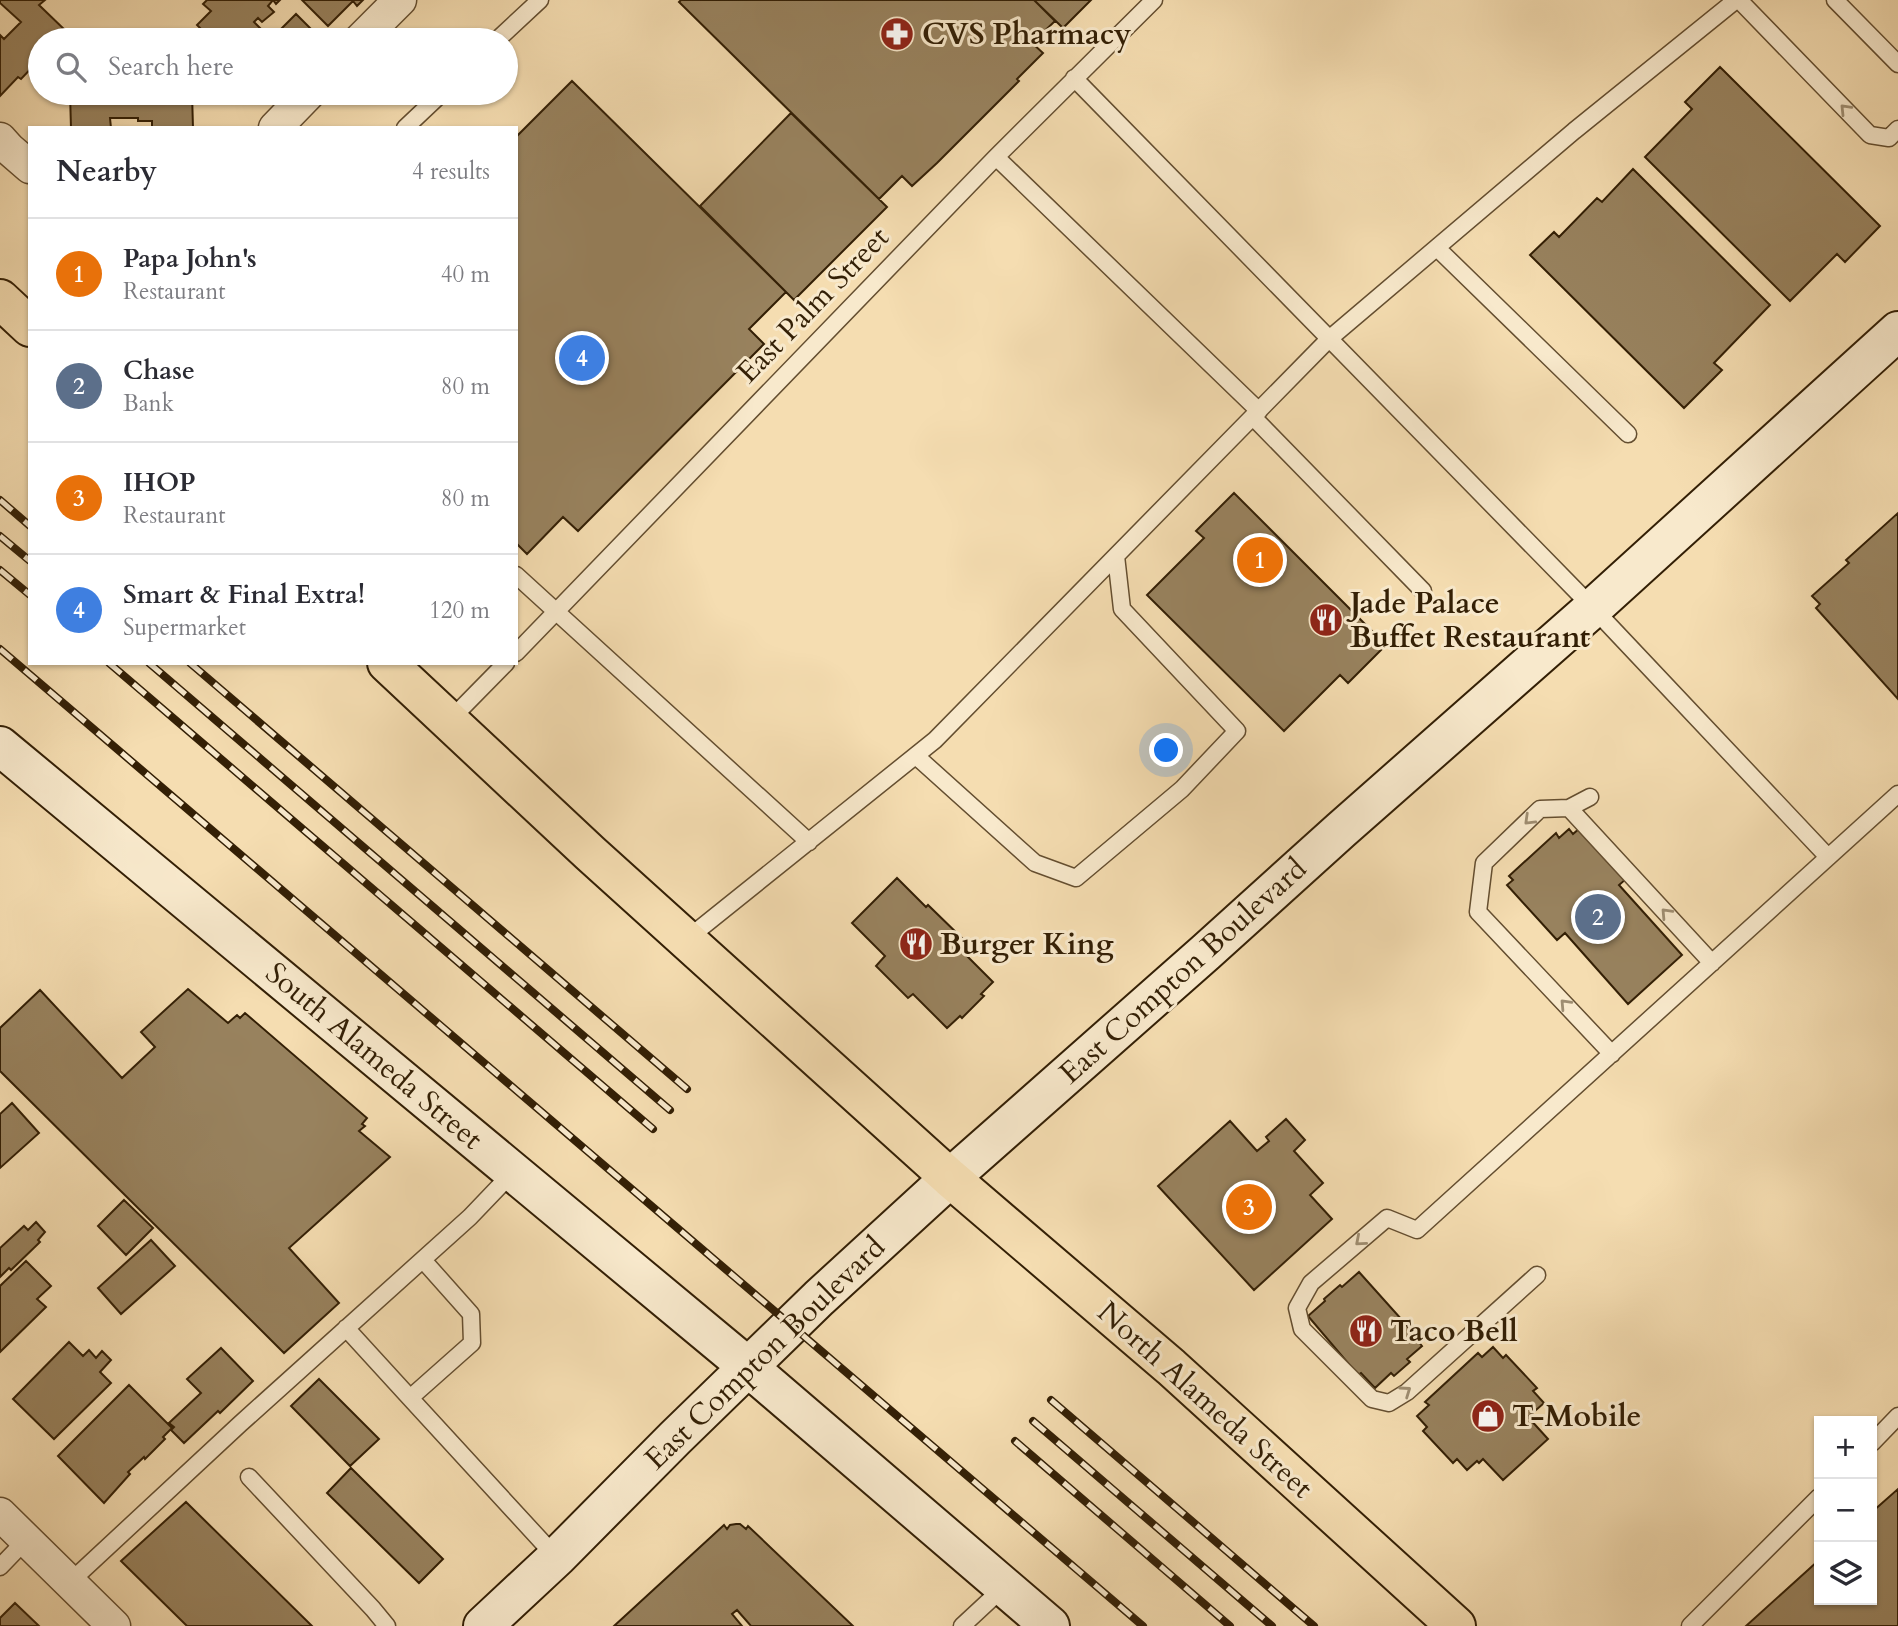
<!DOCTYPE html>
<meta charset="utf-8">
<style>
:root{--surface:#fff;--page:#f2f2f3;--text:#2b2b33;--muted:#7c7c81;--line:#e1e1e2;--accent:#8f2418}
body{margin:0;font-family:Cardo,serif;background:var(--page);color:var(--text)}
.controls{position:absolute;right:21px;bottom:21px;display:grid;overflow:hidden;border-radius:0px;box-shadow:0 2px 5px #0004}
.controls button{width:63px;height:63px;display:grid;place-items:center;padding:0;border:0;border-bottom:2px solid var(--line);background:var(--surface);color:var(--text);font:35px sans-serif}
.you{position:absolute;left:1167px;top:751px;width:24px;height:24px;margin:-18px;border:5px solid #fff;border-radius:50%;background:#1a73e8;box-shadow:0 0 0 10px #1a73e833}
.badge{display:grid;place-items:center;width:46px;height:46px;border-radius:50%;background:var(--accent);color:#fff;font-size:23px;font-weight:700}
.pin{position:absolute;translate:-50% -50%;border:4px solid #fff;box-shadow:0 2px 7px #0006}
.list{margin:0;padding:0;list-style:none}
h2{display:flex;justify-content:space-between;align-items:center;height:91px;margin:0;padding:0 28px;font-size:30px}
h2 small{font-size:23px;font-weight:400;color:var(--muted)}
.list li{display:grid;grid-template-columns:46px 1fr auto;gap:21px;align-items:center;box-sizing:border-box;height:112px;padding:0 28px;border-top:2px solid var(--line)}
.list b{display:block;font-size:26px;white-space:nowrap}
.list p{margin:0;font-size:23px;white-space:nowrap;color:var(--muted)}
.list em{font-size:23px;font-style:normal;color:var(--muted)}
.icon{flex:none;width:38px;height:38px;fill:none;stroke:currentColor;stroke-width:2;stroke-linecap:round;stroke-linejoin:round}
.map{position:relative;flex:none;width:1898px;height:1626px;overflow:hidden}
.search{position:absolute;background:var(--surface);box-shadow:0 2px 5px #0004;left:28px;top:28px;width:490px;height:77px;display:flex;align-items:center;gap:18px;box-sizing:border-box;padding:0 24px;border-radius:38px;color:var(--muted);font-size:26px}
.panel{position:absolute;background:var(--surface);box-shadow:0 2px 5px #0004;left:28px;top:126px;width:490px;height:539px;border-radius:0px}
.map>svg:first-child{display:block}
.building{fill:#98825e;stroke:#331f05;stroke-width:2}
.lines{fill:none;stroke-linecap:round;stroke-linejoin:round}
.lane-casing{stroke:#644e30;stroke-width:19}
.street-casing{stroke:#644e30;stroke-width:35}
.secondary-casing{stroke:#331f05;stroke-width:42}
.primary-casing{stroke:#331f05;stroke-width:42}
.lane{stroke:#f8e9cc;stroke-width:16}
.street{stroke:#f8e9cc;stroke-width:32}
.secondary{stroke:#f8e9cc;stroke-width:38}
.primary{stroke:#f5ddb1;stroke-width:38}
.rail-casing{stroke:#331f05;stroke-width:8}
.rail{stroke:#f8e9cc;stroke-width:5;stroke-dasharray:16;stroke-linecap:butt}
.oneway{stroke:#9f8e72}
.labels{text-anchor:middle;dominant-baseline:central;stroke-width:6;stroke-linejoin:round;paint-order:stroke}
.poi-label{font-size:30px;font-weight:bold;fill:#331f05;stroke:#f8e9cc;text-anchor:start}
.street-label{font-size:30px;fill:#331f05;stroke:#f8e9cc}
</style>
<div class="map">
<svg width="1898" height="1626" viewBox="0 0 1898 1626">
<rect width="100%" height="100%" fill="#f5ddb1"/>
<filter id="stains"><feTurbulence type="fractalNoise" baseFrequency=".00286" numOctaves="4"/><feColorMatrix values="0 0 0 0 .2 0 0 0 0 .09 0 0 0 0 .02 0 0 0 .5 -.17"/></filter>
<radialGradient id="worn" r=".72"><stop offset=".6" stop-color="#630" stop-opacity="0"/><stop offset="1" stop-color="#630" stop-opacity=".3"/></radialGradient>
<path class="building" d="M0,0H45L39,5L67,32L59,40H40V59L21,79L18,77L0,96V35L4,39L21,22L0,3Z
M207,0H280L276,4L273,0L268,6L274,12L262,22L258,18L254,22L271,39L296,14L322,40H212L197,25L211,11L203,4Z
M302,0H363L357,6L353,1L328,26Z
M681,0H1034L1055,21L1032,43L1043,53L1017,79L1019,81L937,163L912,186L902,176L879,199L679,2Z
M1034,0H1091L1063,28Z
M1720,67L1880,226L1845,262L1837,254L1790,301L1645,157L1692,109L1685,102Z
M572,81L786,292L749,329L764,344L578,531L563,517L527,554L516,543V137Z
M70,93H192L193,128H152V121H138V118H110L111,128H71Z
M791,113L887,207L794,300L700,206Z
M1633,169L1770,305L1714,363L1722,370L1684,408L1530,255L1554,232L1559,237L1597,198L1602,202Z
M1234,493L1386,645L1348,683L1340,675L1284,731L1147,595L1204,538L1196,531Z
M1898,513V699L1816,608L1820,604L1812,596L1849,563L1846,560Z
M1580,828L1626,879L1619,885L1682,955L1628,1004L1565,933L1557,940L1507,885L1513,880L1509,876L1556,833L1559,838L1569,829L1573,834Z
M897,878L926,907L928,905L965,941L958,947L993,982L981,994L984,996L962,1018L960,1016L947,1028L913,994L908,998L876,966L885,956L852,923Z
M188,989L228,1023L237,1015L240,1018L245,1013L367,1118L362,1124L365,1126L359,1131L390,1157L289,1248L339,1303L284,1353L0,1071V1028L40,990L122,1078L155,1047L141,1032Z
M12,1103L39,1133L0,1168V1114Z
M1286,1119L1305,1140L1294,1151L1323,1183L1310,1195L1332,1219L1254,1290L1158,1186L1230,1121L1257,1151L1269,1141L1266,1137Z
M124,1200L153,1228L126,1255L98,1226Z
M36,1222L45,1232L38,1240L40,1242L11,1270L9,1268L0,1277V1248L24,1226L28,1230Z
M151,1240L175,1266L121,1314L98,1288Z
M26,1261L51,1286L37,1299L46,1307L0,1352V1286Z
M1359,1272L1411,1330L1410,1331L1422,1346L1407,1359L1410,1362L1394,1376L1391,1373L1375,1388L1361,1373L1358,1375L1308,1316L1325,1301L1324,1299L1340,1285L1342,1287Z
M69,1342L83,1356L89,1350L96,1358L102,1351L111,1360L100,1372L111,1383L54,1439L13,1399Z
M1493,1347L1503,1358L1506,1355L1537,1388L1533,1391L1544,1403L1528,1417L1548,1439L1503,1480L1483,1459L1479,1463L1477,1461L1467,1470L1457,1459L1453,1463L1423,1431L1427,1427L1417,1416L1429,1405L1425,1402L1478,1353L1482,1357Z
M221,1348L253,1381L220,1413L218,1411L184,1443L171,1430L174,1427L169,1423L201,1393L187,1379Z
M319,1379L379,1439L350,1466L291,1406Z
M129,1385L172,1428L163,1437L165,1439L145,1459L144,1457L128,1472L130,1474L104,1503L58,1456Z
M351,1468L443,1559L419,1583L327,1493Z
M1898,1489V1626H1746L1819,1560V1600H1872V1512Z
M186,1502L312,1626H187L121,1561Z
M736,1524H740L746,1529L748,1526L853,1626H751L737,1610L732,1614L742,1626H614L724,1525L727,1529L730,1525Z
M15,1603L39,1626H0V1618Z"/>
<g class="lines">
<g class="lane-casing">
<path id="lane" d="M1739,0L1870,135L1889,138L1898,129
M1835,0L1898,64
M497,40L540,0
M1074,78L1593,608L1828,857
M405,128L442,93
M996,157L1259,411
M1437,248L1628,434
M1253,417L1423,591
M516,575L809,842
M516,653L996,157L1154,0
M449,721L506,663
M916,756L1035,863L1076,878L1182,789L1237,731L1122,609L1116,556
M1590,797L1569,808L1540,809L1484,863L1478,912L1612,1054
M1569,808L1712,963
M687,939L935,740L1329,339L1574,131L1736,0
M423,1260L471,1314L472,1343L410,1398L556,1557
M1537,1275L1407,1392L1389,1403L1372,1399L1302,1329L1297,1308L1311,1283L1387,1218L1417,1230L1898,794
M346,1328L410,1398
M1872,1443L1898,1416
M249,1477L373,1609L387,1626
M0,1567L26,1540
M70,1582L240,1424L470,1217L513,1172
M962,1626L1004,1587
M1690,1626L1819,1497"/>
</g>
<g class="street-casing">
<path id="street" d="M360,40L400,0
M275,128L309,93
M0,139L9,149L30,167
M0,1514L114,1626"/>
</g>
<g class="secondary-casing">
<path id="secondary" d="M0,746L748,1367L1050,1626
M483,1626L557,1557L675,1438L819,1298L950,1178L1206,952L1341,830L1593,608L1898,331"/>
</g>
<g class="primary-casing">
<path id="primary" d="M0,299L30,327
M387,663L590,853L950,1178L1171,1367L1456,1626"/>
</g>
<use href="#lane" class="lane"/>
<use href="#street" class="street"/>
<use href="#secondary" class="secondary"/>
<use href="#primary" class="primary"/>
<g class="rail-casing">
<path id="rail" d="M0,500L30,526
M0,536L30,561
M0,570L30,595
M0,649L1143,1626
M109,663L653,1129
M149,663L670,1110
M190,663L687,1089
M1051,1400L1314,1626
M1033,1421L1272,1626
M1015,1441L1230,1626"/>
</g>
<use href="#rail" class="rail"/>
</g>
<defs><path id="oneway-chevron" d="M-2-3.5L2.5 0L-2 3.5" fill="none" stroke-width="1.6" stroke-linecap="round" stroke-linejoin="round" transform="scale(1.75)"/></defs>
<g class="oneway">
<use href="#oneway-chevron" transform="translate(1845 109) rotate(-134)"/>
<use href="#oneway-chevron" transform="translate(1529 820) rotate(136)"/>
<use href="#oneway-chevron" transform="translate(1666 913) rotate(-133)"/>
<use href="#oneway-chevron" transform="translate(1565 1004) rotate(-133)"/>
<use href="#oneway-chevron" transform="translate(1360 1241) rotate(139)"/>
<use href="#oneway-chevron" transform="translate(1406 1391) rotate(-35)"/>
</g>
<defs>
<g id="pharmacy-disc" transform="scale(1.75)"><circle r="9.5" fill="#8f2418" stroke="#f8e9cc"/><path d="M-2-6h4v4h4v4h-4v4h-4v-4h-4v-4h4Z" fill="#fff"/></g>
<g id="restaurant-disc" transform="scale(1.75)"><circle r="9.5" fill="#8f2418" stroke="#f8e9cc"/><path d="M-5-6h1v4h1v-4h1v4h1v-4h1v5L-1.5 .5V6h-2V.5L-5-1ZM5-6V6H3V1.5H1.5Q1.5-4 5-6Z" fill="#fff"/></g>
<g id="shop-disc" transform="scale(1.75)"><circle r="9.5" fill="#8f2418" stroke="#f8e9cc"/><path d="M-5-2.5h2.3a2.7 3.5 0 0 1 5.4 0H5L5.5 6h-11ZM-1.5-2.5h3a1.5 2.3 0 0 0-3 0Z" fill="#fff"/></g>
</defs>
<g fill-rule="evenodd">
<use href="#pharmacy-disc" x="897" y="34"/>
<use href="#restaurant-disc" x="1326" y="620"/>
<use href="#restaurant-disc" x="916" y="944"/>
<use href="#restaurant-disc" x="1366" y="1331"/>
<use href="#shop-disc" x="1488" y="1416"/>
</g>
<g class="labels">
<g class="poi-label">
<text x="922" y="34">CVS Pharmacy</text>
<text x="1350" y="603">Jade Palace<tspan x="1350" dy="34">Buffet Restaurant</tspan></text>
<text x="940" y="944">Burger King</text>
<text x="1390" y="1331">Taco Bell</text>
<text x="1512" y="1416">T-Mobile</text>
</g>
<g class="street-label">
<text transform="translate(813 305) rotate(-46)">East Palm Street</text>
<text transform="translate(1183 971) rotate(-42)">East Compton Boulevard</text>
<text transform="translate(374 1056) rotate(40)">South Alameda Street</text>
<text transform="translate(765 1353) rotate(-44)">East Compton Boulevard</text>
<text transform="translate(1205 1400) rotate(42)">North Alameda Street</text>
</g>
</g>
<rect width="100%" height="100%" filter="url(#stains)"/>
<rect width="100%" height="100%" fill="url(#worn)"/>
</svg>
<div class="controls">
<button>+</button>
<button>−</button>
<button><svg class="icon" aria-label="layers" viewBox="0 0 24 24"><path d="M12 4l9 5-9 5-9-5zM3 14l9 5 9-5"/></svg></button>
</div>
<div class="you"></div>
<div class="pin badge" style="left:1260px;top:560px;background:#e8710a">1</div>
<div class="pin badge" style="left:1598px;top:917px;background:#5c6f8a">2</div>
<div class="pin badge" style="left:1249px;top:1207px;background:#e8710a">3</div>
<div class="pin badge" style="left:582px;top:358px;background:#3f7fe0">4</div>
<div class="search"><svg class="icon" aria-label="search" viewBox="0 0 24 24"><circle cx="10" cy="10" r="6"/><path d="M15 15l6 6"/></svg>Search here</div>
<section class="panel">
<h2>Nearby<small>4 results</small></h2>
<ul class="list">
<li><span class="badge" style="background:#e8710a">1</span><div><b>Papa John's</b><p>Restaurant</p></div><em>40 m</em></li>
<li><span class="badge" style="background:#5c6f8a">2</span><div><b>Chase</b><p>Bank</p></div><em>80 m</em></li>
<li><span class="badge" style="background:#e8710a">3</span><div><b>IHOP</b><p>Restaurant</p></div><em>80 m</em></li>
<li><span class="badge" style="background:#3f7fe0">4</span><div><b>Smart &amp; Final Extra!</b><p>Supermarket</p></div><em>120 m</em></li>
</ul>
</section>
</div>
